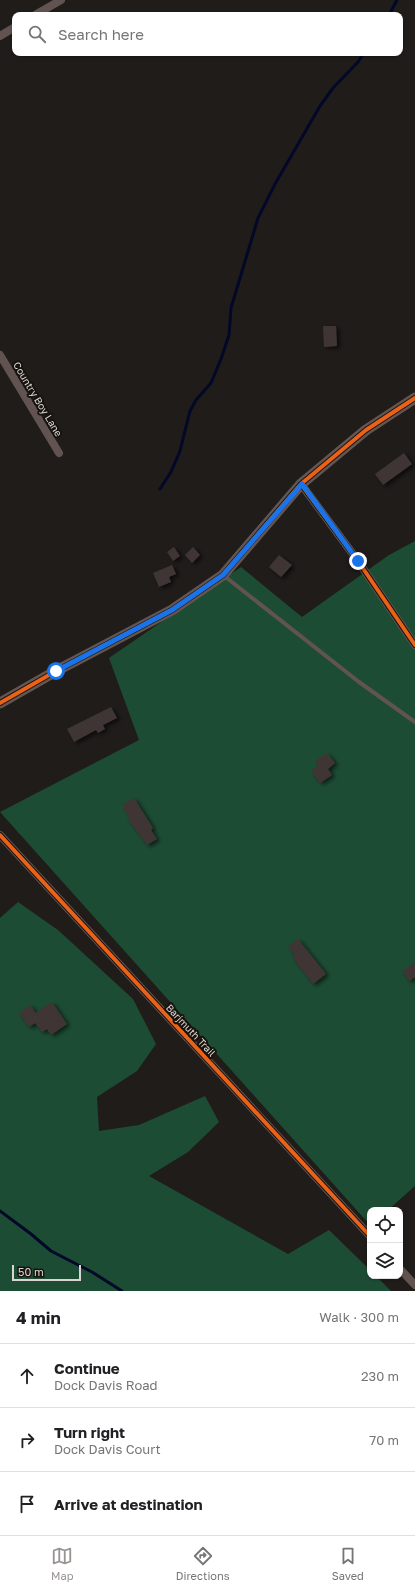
<!DOCTYPE html>
<meta charset="utf-8">
<style>
:root{--surface:#fff;--page:#f6f6f6;--text:#202124;--muted:#757577;--line:#e0e0e0;--accent:#989492}
body{margin:0;font-family:"Golos Text",sans-serif;background:var(--page);color:var(--text)}
.controls{position:absolute;right:12px;bottom:12px;display:grid;overflow:hidden;border-radius:8px;box-shadow:0 1px 3px #0004}
.controls button{width:36px;height:36px;display:grid;place-items:center;padding:0;border:0;border-bottom:1px solid var(--line);background:var(--surface);color:var(--text);font:20px sans-serif}
.scale{position:absolute;left:12px;bottom:10px;width:69px;box-sizing:border-box;padding-left:4px;border:2px solid #d9d5d2;border-top:0;font-size:11px;line-height:14px;white-space:nowrap;color:#d9d5d2;-webkit-text-stroke:3px #18130f;paint-order:stroke}
.stop{position:absolute;width:12px;height:12px;margin:-9px;border:3px solid #1a73e8;border-radius:50%;background:#fff}
.stop.end{background:#1a73e8;border-color:#fff;box-shadow:0 1px 4px #0008}
.list{margin:0;padding:0;list-style:none}
h2{display:flex;justify-content:space-between;align-items:center;height:52px;margin:0;padding:0 16px;font-size:17px}
h2 small{font-size:13px;font-weight:400;color:var(--muted)}
.list li{display:grid;grid-template-columns:26px 1fr auto;gap:12px;align-items:center;box-sizing:border-box;height:64px;padding:0 16px;border-top:1px solid var(--line)}
.list b{display:block;font-size:15px;white-space:nowrap}
.list p{margin:0;font-size:13px;white-space:nowrap;color:var(--muted)}
.list em{font-size:13px;font-style:normal;color:var(--muted)}
.icon{flex:none;width:22px;height:22px;fill:none;stroke:currentColor;stroke-width:2;stroke-linecap:round;stroke-linejoin:round}
.map{position:relative;flex:none;width:415px;height:1291px;overflow:hidden}
.search{position:absolute;background:var(--surface);box-shadow:0 1px 3px #0004;left:12px;right:12px;top:12px;height:44px;display:flex;align-items:center;gap:10px;box-sizing:border-box;padding:0 14px;border-radius:8px;color:var(--muted);font-size:15px}
.sheet{height:244px;background:var(--surface)}
nav{display:flex;justify-content:space-around;align-items:center;box-sizing:border-box;height:56px;border-top:1px solid var(--line);background:var(--surface);font-size:11px;color:var(--muted)}
nav a{display:grid;justify-items:center;gap:2px}
nav .on{color:var(--accent)}
.map>svg:first-child{display:block}
.forest{fill:#1d4c34}
.lines{fill:none;stroke-linecap:round;stroke-linejoin:round}
.stream{stroke:#030828;stroke-width:3}
.building{fill:#403534;filter:url(#shadow)}
.lane{stroke:#605350;stroke-width:4}
.street{stroke:#605350;stroke-width:8}
.secondary{stroke:#645551;stroke-width:11}
.cycleway-casing{stroke:#18130f;stroke-width:6}
.cycleway{stroke:#ea6118;stroke-width:4}
.route{stroke:#1a73e8;stroke-width:5}
.labels{text-anchor:middle;dominant-baseline:central;stroke-width:4;stroke-linejoin:round;paint-order:stroke}
.street-label{font-size:10px;fill:#d9d5d2;stroke:#18130f}
</style>
<div class="map">
<svg width="415" height="1291" viewBox="0 0 415 1291">
<defs>
<filter id="shadow"><feDropShadow dx="3" dy="2" stdDeviation="2" flood-color="#0009"/></filter>
</defs>
<rect width="100%" height="100%" fill="#1f1c1a"/>
<path class="forest" d="M415,541V1186L388,1210H370V1225L0,812L139,740L109,658L241,567L302,617L389,555Z
M18,902L58,930L133,999L156,1044L137,1071L97,1097L99,1131L139,1125L205,1096L219,1122L188,1152L149,1176L288,1254L329,1230L370,1270V1276H376L391,1291H0V918Z"/>
<g class="lines">
<path class="stream" d="M389,15L397,0
M160,489L171,472L180,451L190,411L196,400L211,383L221,359L229,335L231,308L258,218L275,184L320,106L333,88L358,62L364,53
M0,1211L31,1234L51,1251L92,1272L122,1291"/>
</g>
<path class="building" d="M323,326H336L337,346L324,347Z
M404,453L412,464L383,485L375,474Z
M174,547L180,556L173,561L167,552Z
M193,547L200,555L192,563L185,555Z
M279,555L292,565L281,577L269,567Z
M172,565L176,574L169,577L171,582L159,587L153,573Z
M111,707L117,718L103,725L105,729L98,733L96,730L74,742L67,729Z
M327,753L335,763L328,769L332,775L320,783L311,771L318,766L315,761Z
M134,798L153,828L151,830L157,839L147,845L127,818L129,817L122,805Z
M298,939L326,974L313,984L292,957L295,955L288,947Z
M415,963V977L409,981L402,971Z
M52,1002L67,1024L51,1035L47,1029L42,1032L35,1023L29,1027L19,1013L30,1005L36,1013Z"/>
<g class="lines">
<path class="lane" d="M223,575L359,682L415,722"/>
<path class="street" d="M35,15L61,0
M0,36L15,27
M0,355L59,453
M301,484L358,561L415,645
M0,835L370,1236
M400,1269L415,1285"/>
<path class="secondary" d="M0,703L56,671L172,610L223,575L301,484L366,430L415,398"/>
<g class="cycleway-casing">
<path id="cycleway" d="M301,484L358,561L415,645
M0,703L56,671L172,610L223,575L301,484L366,430L415,398
M0,835L370,1236"/>
</g>
<use href="#cycleway" class="cycleway"/>
</g>
<g class="lines">
<path class="route" d="M56,671L172,610L223,575L302,484L358,561"/>
</g>
<g class="labels">
<g class="street-label">
<text transform="translate(38 399) rotate(59)">Country Boy Lane</text>
<text transform="translate(191 1030) rotate(47)">Barjmuth Trail</text>
</g>
</g>
</svg>
<div class="controls">
<button><svg class="icon" aria-label="locate" viewBox="0 0 24 24"><circle cx="12" cy="12" r="6"/><path d="M12 2v4M12 18v4M2 12h4M18 12h4"/></svg></button>
<button><svg class="icon" aria-label="layers" viewBox="0 0 24 24"><path d="M12 4l9 5-9 5-9-5zM3 14l9 5 9-5"/></svg></button>
</div>
<div class="scale">50 m</div>
<div class="stop" style="left:56px;top:671px"></div>
<div class="stop end" style="left:358px;top:561px"></div>
<div class="search"><svg class="icon" aria-label="search" viewBox="0 0 24 24"><circle cx="10" cy="10" r="6"/><path d="M15 15l6 6"/></svg>Search here</div>
</div>
<section class="sheet">
<h2>4 min<small>Walk · 300 m</small></h2>
<ul class="list">
<li><svg class="icon" aria-label="ahead" viewBox="0 0 24 24"><path d="M12 20V5M6 11l6-6 6 6"/></svg><div><b>Continue</b><p>Dock Davis Road</p></div><em>230 m</em></li>
<li><svg class="icon" aria-label="right" viewBox="0 0 24 24"><path d="M7 20v-9h11M14 6l5 5-5 5"/></svg><div><b>Turn right</b><p>Dock Davis Court</p></div><em>70 m</em></li>
<li><svg class="icon" aria-label="arrive" viewBox="0 0 24 24"><path d="M6 21V4h12l-3 4 3 4H6"/></svg><div><b>Arrive at destination</b></div></li>
</ul>
</section>
<nav>
<a class="on"><svg class="icon" aria-label="map" viewBox="0 0 24 24"><path d="M3 6l6-2 6 2 6-2v14l-6 2-6-2-6 2zM9 4v14M15 6v14"/></svg>Map</a>
<a><svg class="icon" aria-label="directions" viewBox="0 0 24 24"><path d="M12 3l9 9-9 9-9-9zM9 14v-3h6M13 9l2 2-2 2"/></svg>Directions</a>
<a><svg class="icon" aria-label="saved" viewBox="0 0 24 24"><path d="M7 4h10v16l-5-4-5 4z"/></svg>Saved</a>
</nav>
